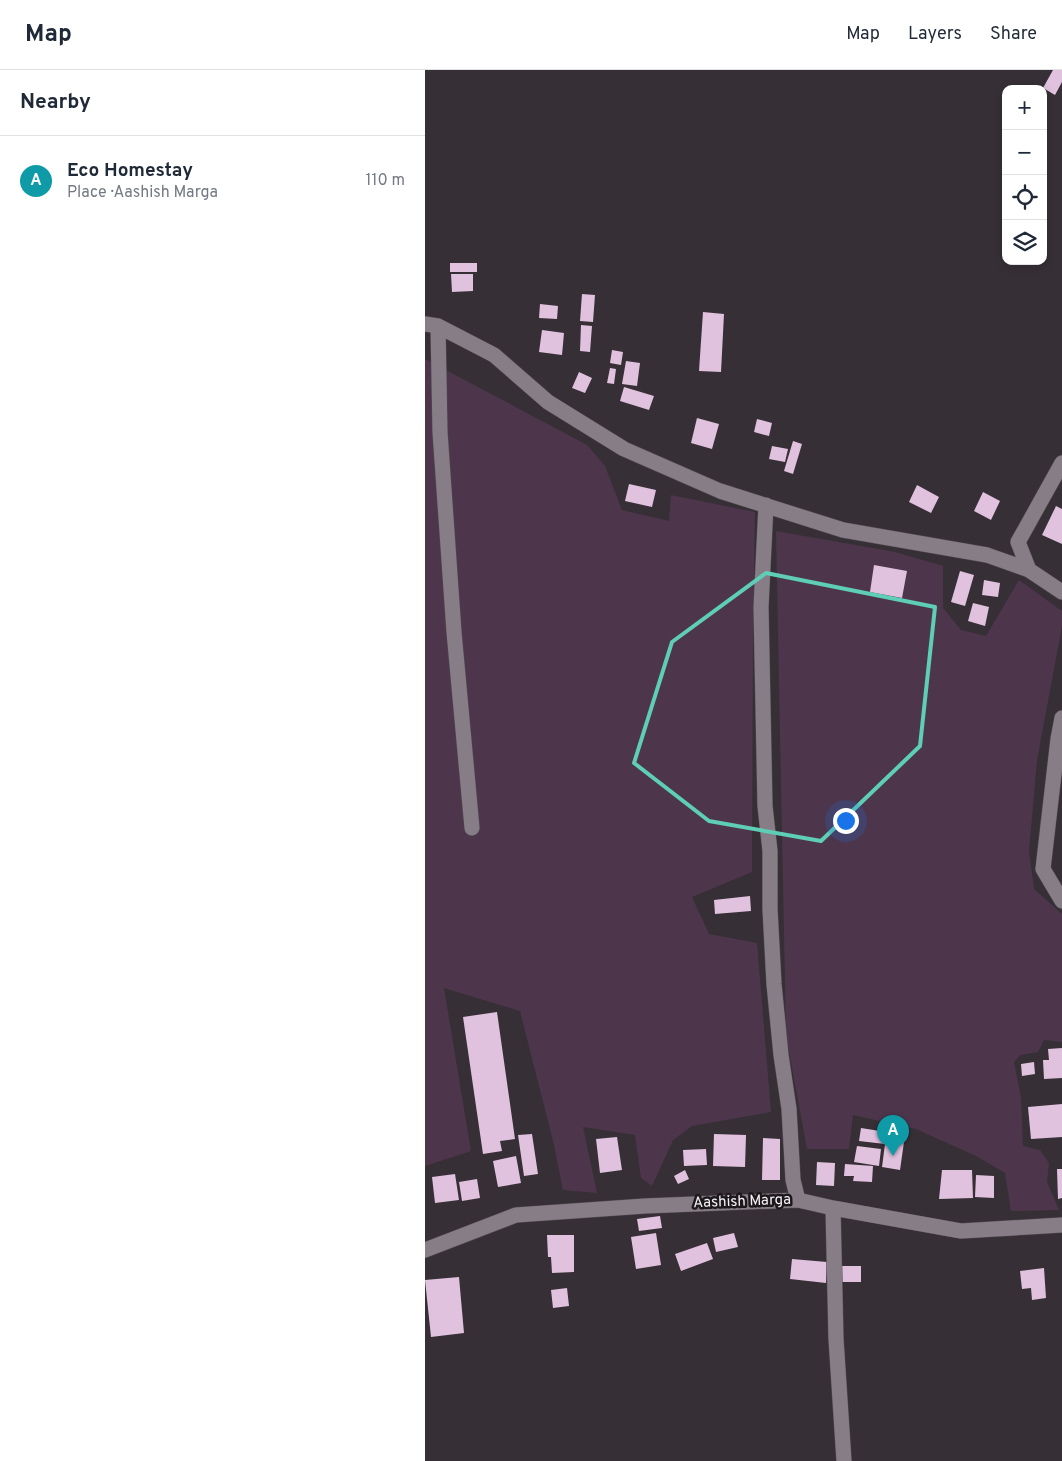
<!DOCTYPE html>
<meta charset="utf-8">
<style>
:root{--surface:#fff;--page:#f2f2f3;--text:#1f2937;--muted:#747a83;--line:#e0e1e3;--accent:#3b7371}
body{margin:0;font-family:Overpass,sans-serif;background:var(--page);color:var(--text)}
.controls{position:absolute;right:15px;top:15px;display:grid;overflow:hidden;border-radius:10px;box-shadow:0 2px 8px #0003}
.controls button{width:45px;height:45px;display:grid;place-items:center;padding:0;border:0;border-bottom:1px solid var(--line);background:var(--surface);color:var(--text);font:25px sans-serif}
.you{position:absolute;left:420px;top:750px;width:18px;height:18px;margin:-12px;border:4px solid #fff;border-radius:50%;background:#1a73e8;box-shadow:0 0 0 8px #1a73e833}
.badge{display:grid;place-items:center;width:32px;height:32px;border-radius:50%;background:var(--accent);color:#fff;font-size:16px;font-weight:700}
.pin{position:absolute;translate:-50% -41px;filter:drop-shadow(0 1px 2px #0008)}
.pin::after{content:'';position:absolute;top:26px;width:18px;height:15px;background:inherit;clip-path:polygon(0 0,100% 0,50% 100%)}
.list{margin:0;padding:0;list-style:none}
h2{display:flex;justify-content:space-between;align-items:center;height:65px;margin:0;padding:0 20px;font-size:21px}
h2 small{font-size:16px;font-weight:400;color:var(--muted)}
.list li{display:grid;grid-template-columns:32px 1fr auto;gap:15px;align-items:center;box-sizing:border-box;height:90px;padding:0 20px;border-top:1px solid var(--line)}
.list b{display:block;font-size:19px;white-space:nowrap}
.list p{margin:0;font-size:16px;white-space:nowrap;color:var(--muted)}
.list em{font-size:16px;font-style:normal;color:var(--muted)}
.icon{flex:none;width:28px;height:28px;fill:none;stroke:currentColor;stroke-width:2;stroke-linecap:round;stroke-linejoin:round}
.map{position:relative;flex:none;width:637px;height:1391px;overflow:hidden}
header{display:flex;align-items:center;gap:30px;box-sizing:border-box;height:70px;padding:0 25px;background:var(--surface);border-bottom:1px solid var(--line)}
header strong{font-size:24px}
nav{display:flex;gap:28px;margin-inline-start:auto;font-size:18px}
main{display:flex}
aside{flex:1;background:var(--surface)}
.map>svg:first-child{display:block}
.green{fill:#4d364c}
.building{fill:#e0c2de}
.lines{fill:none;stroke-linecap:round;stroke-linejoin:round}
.minor-casing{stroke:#524b51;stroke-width:16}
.minor{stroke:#867d86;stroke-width:15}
.marked{fill:none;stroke:#5eceb7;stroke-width:4;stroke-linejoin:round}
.labels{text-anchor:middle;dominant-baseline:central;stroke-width:5;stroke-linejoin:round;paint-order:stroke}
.street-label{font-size:15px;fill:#f7f1f6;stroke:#1c181b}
</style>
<header>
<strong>Map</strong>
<nav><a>Map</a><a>Layers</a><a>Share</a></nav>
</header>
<main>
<aside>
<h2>Nearby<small></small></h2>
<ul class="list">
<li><span class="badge" style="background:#0f9aa8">A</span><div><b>Eco Homestay</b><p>Place · Aashish Marga</p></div><em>110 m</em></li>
</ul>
</aside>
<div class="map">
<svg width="637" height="1391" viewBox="0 0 637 1391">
<rect width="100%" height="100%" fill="#372f36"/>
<path class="green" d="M0,289L162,375L180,396L197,440L244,451L246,425L330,442L328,563L327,802L267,827L284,864L332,873L346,1042L267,1056L248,1070L227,1116L216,1108L210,1065L158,1057L172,1123L138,1120L129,1075L95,941L19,918L46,1081L0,1096Z
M351,461L470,482L518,496V538L536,560L561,566L594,510L637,541V556L612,690L604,781L609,819L637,844V972L619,970L613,982L595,985L589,992L596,1028L598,1076L615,1080L624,1093L622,1112L634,1140L586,1141L580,1103L551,1086L491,1059L428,1045L424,1079H382L361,965Z"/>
<path class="building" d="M628,0H637V12L630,25L618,18Z
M25,193H52V202H25Z
M26,204H48V221L27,222Z
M157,224L170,225L168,252L155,251Z
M115,234L133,236L132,249L114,248Z
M278,242L299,244L296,302L274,301Z
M156,255L167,256L165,282L155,281Z
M117,260L139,263L137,285L114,282Z
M187,280L198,282L196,295L185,293Z
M201,291L215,293L212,316L197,314Z
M185,298L191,299L189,314L182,313Z
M154,302L167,308L160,323L147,318Z
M199,317L229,326L224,340L195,331Z
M272,348L294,354L287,379L266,373Z
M332,349L347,353L344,366L329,362Z
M368,371L377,374L368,404L359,401Z
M347,376L363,379L360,392L344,389Z
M204,414L231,420L227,437L200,431Z
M492,415L514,427L506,443L484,432Z
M558,422L575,431L566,450L549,441Z
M631,436L637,439V474L617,465Z
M449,495L482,501L477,528L445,522Z
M535,501L549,505L540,536L526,532Z
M559,510L575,513L573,527L557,525Z
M548,533L564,537L560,556L543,551Z
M325,826L326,841L290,844L289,830Z
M72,942L90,1069L75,1071L77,1081L58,1084L38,947Z
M637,978V1008L619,1009L618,990H624L623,979Z
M609,992L610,1004L597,1006L596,994Z
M637,1034V1067L606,1069L603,1037Z
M436,1058L480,1065L475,1100L457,1097L460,1074L434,1071Z
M107,1064L113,1104L99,1106L93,1065Z
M289,1064L321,1065L320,1097L288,1096Z
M192,1067L197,1100L175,1103L171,1069Z
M338,1068L355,1069V1110H337Z
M432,1076L456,1079L454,1096L429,1092Z
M281,1079L282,1095L259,1096L258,1080Z
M91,1086L96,1113L73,1117L68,1091Z
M392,1092L410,1093L409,1116L391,1115Z
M420,1094L448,1096L447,1112L428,1111L429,1106H419Z
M632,1099H637V1128L633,1129Z
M260,1100L264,1109L253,1114L249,1106Z
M517,1100H547L548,1128L514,1129Z
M30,1104L34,1130L10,1133L7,1107Z
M551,1105L569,1106V1128L550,1127Z
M52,1109L55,1128L37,1131L34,1112Z
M235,1146L237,1158L214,1161L212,1149Z
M231,1163L236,1195L211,1199L206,1167Z
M309,1163L313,1177L291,1182L288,1168Z
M122,1165H149V1202L127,1203L126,1187H123Z
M282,1173L288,1189L256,1201L250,1184Z
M367,1189L402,1192L401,1213L365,1209Z
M417,1196H436V1212H417Z
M619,1198L621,1228L607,1230L606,1218L597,1219L595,1201Z
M34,1207L39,1263L6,1267L0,1210Z
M142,1218L144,1236L128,1238L126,1220Z"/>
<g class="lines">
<g class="minor-casing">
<path id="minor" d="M0,254L13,256L69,285L123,332L199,379L295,421L418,460L562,485L604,500
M13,256L15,362L29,562L47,758
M637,393L593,472L604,500L637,522
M341,435L336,537L340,736L345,781V839L349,914L356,985L364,1039L368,1110L373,1130
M637,648L633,669L618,799L637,831
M408,1138L411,1269L419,1391
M0,1180L91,1145L220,1136L373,1130L408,1138L536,1161L637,1155"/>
</g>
<use href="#minor" class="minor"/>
</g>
<path class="marked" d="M341,503L510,537L495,676L396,771L284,751L209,693L247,572Z"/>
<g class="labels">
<g class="street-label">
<text transform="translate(317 1132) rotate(-2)">Aashish Marga</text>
</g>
</g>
</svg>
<div class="controls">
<button>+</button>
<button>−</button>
<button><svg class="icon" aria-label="locate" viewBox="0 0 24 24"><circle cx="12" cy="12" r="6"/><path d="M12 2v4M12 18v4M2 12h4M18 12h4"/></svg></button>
<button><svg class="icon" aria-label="layers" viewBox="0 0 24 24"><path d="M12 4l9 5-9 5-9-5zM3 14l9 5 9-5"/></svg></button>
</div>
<div class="you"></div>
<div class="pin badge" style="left:468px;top:1086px;background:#0f9aa8">A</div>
</div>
</main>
